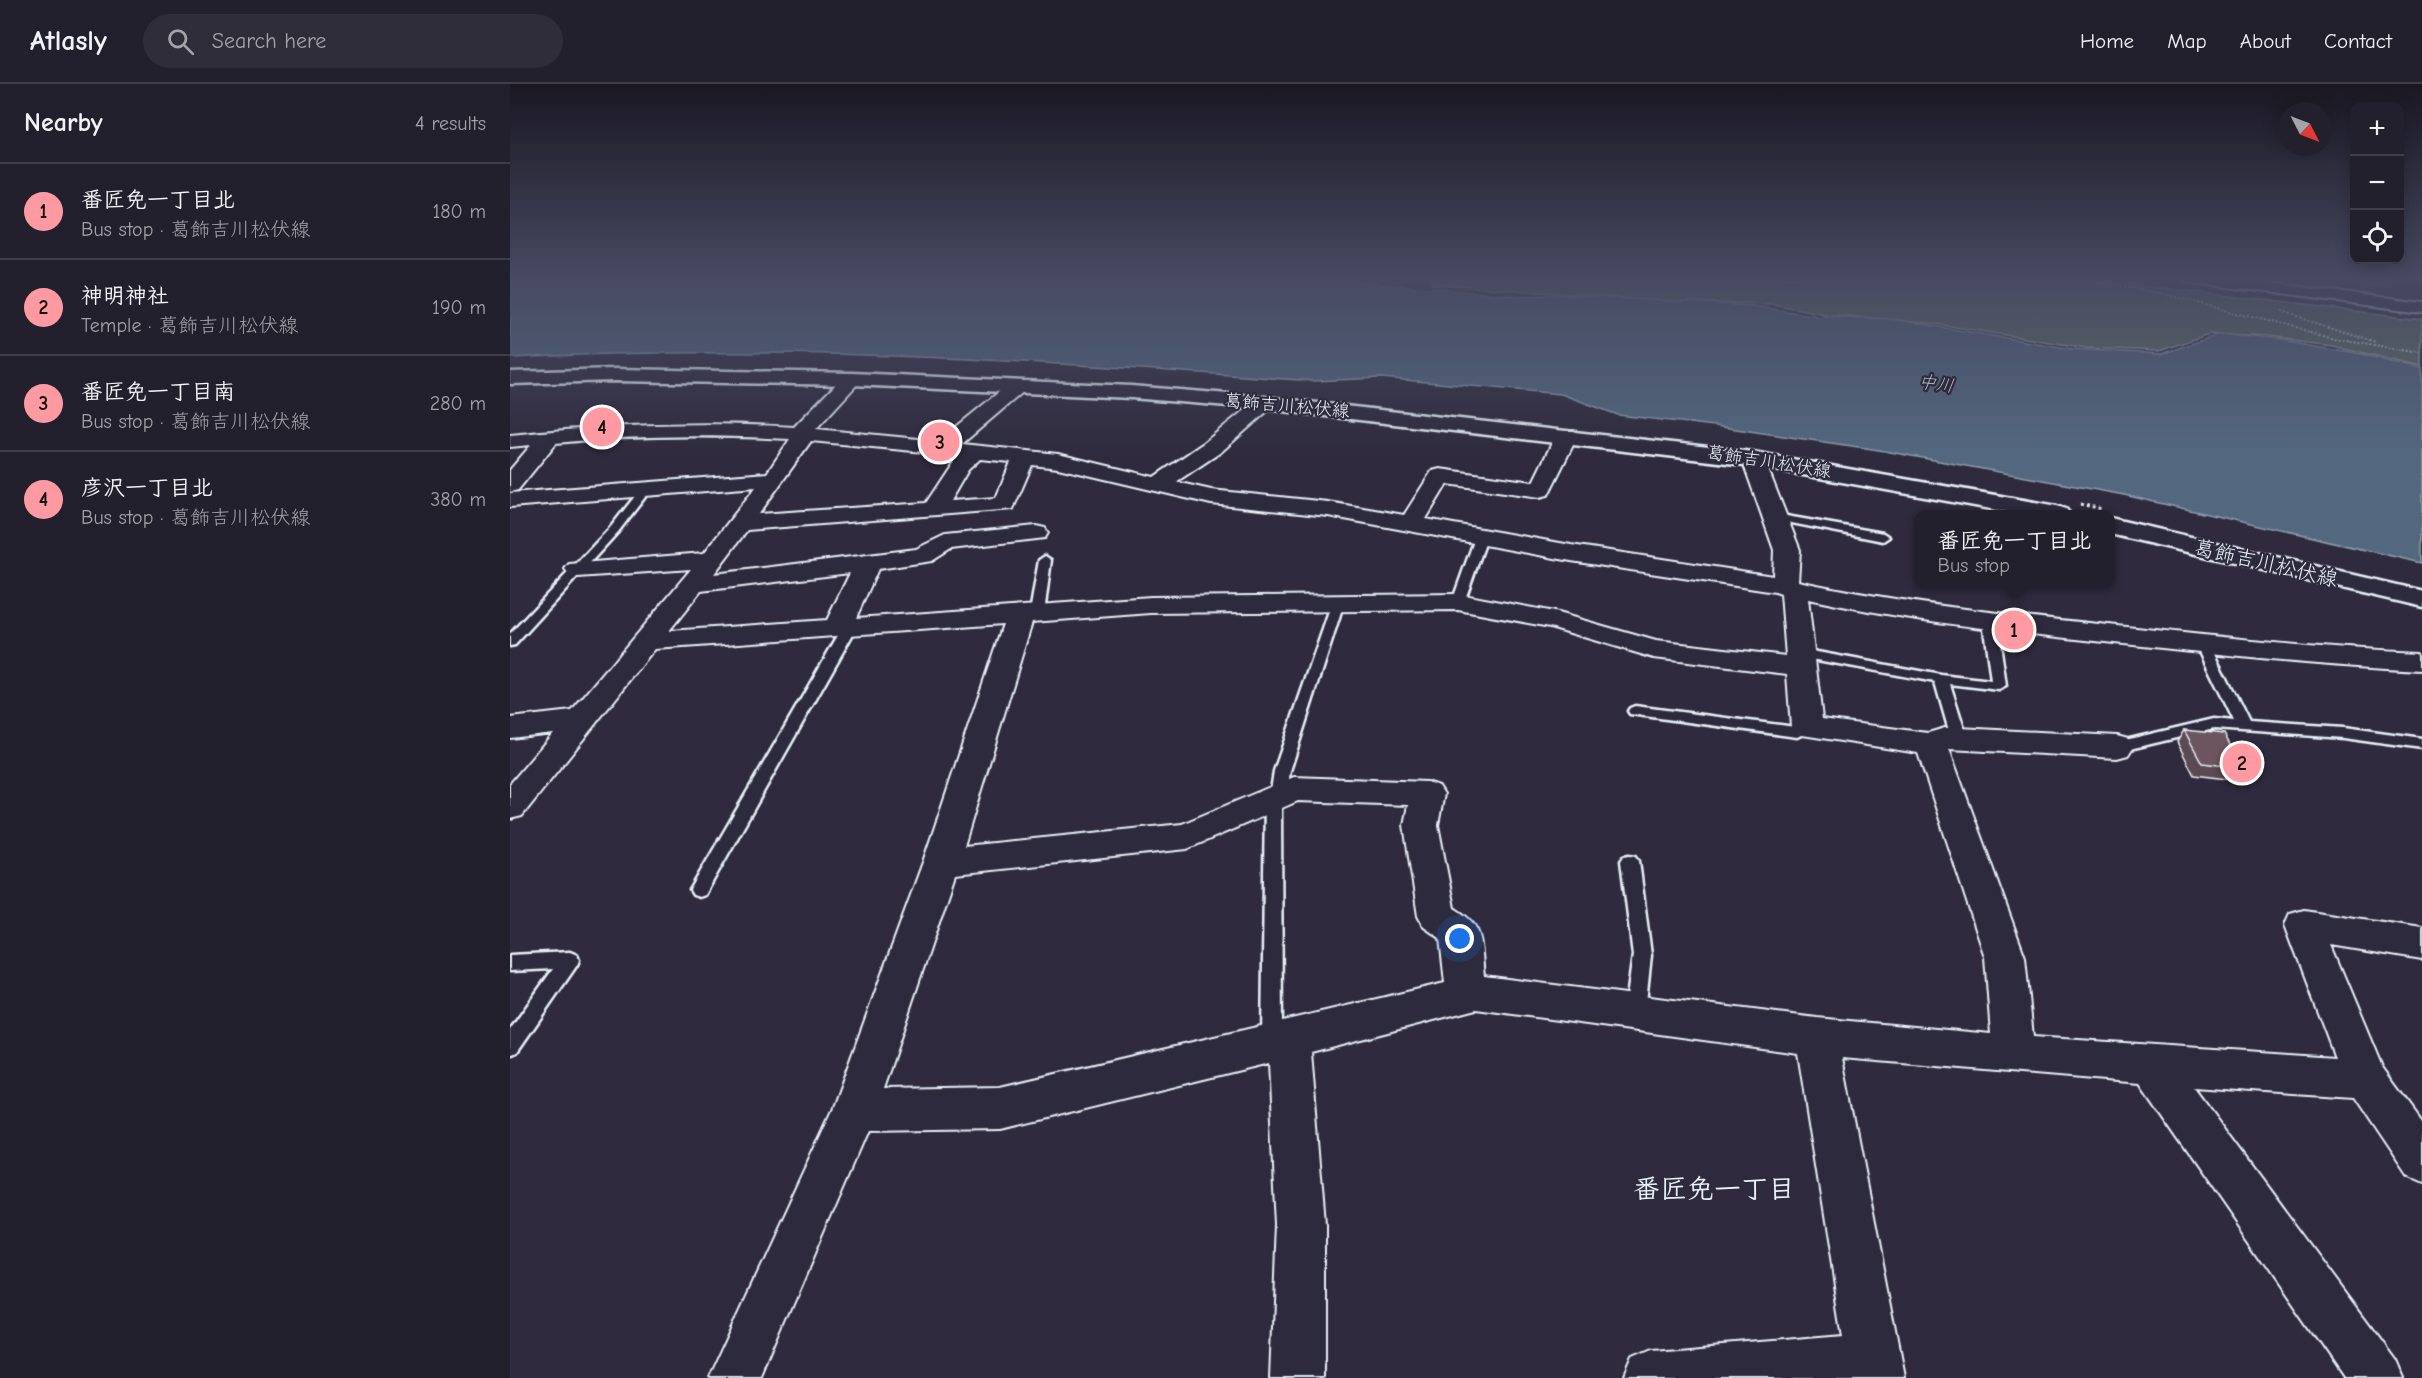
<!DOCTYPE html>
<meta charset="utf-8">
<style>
:root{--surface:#23202e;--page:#2f2d3a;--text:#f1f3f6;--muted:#a3a3aa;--line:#403e4a;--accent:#ff9aa2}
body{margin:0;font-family:"Comic Neue","Klee One",sans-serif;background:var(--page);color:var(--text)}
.controls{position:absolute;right:18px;top:18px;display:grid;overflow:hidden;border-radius:12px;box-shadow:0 3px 15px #0003}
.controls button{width:54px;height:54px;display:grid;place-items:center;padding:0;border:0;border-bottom:2px solid var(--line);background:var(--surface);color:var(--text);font:30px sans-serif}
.compass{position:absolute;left:1768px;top:18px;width:54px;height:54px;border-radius:50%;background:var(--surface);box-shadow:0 3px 15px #0003;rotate:132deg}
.you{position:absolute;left:950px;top:855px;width:21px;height:21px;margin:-15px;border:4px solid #fff;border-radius:50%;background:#1a73e8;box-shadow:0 0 0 9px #1a73e833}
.badge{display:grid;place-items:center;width:39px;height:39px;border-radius:50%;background:var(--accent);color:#111;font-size:20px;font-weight:700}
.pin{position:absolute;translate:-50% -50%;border:3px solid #fff;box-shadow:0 2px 6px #0006}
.popup{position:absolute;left:1404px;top:426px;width:201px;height:78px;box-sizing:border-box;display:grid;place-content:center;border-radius:12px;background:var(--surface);filter:drop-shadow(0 2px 4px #0005);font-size:20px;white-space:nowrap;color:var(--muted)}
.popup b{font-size:22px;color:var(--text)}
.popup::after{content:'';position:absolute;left:50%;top:100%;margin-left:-12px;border:12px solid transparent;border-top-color:var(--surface)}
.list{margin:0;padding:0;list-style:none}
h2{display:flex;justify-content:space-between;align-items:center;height:78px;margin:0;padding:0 24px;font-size:26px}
h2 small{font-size:20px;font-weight:400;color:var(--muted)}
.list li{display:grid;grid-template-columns:39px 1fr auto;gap:18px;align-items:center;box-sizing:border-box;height:96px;padding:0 24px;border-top:2px solid var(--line)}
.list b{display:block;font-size:22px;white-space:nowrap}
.list p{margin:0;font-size:20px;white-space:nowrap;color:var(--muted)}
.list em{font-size:20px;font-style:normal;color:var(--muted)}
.icon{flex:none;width:33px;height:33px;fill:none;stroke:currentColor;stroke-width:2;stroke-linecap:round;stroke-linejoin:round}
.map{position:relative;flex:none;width:1912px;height:1294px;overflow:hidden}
header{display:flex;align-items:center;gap:36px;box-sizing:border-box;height:84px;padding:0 30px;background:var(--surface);border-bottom:2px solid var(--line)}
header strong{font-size:28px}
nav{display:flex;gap:33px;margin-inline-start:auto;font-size:21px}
.search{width:420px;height:54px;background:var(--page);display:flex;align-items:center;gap:15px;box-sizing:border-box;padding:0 21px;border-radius:33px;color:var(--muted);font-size:22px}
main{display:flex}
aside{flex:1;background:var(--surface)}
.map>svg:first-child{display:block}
.green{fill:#5f6f66;stroke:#a4b0af;stroke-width:1.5}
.water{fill:#53677f;stroke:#8f9eaf;stroke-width:1.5}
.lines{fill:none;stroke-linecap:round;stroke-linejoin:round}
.service-casing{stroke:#e8f1f8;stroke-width:5}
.minor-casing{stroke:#e8f1f8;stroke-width:4}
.primary-casing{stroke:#e8f1f8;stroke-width:5}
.path-far1{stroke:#e8f1f8;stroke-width:2;stroke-dasharray:2 2;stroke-linecap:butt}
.path{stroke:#e8f1f8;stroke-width:3;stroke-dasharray:3 3;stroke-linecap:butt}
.service{fill:#2f2a3d;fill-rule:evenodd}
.minor{fill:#2f2a3d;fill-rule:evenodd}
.primary{fill:#2f2a3d;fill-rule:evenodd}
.wall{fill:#5d4851;stroke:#e8f1f8;stroke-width:1.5}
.building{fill:#6c545e;stroke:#e8f1f8;stroke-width:1.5}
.labels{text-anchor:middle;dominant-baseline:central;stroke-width:4.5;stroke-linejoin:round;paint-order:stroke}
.far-water-label{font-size:18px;font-style:italic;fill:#acbac8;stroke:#2f2a3d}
.far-street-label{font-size:18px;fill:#e8f1f8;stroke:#2f2a3d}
.street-label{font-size:21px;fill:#e8f1f8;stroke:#2f2a3d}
.near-neighbourhood-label{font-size:27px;font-weight:bold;fill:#e8f1f8;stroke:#2f2a3d}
</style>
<header>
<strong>Atlasly</strong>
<div class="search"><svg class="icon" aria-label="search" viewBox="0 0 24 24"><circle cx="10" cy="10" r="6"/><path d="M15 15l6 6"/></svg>Search here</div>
<nav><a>Home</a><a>Map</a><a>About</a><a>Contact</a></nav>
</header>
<main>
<aside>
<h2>Nearby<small>4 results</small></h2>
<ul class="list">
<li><span class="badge">1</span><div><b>番匠免一丁目北</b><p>Bus stop · 葛飾吉川松伏線</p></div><em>180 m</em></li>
<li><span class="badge">2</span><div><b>神明神社</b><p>Temple · 葛飾吉川松伏線</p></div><em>190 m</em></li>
<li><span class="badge">3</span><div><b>番匠免一丁目南</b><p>Bus stop · 葛飾吉川松伏線</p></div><em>280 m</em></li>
<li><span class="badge">4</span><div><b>彦沢一丁目北</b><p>Bus stop · 葛飾吉川松伏線</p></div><em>380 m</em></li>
</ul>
</aside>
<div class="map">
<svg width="1912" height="1294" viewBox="0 0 1912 1294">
<rect width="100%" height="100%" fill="#2f2a3d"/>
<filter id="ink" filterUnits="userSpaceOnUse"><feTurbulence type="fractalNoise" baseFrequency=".0167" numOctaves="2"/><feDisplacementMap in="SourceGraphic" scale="12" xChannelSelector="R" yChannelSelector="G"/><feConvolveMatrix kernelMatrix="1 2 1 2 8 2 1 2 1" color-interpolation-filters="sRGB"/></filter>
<g filter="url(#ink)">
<path class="green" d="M922,193H1560L1912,235V283L1821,261L1758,253L1699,250L1649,267L1577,264L1426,240L1315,230L1262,220L1168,218L922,200Z"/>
<path class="water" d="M0,193H794L1006,212L1050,211L1244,222L1307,232L1382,235L1563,265L1651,270L1710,250L1771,256L1851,270L1912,285V479L1614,411L1369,366L1205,342L1108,331L1051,310L871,294L804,297C536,278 268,259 0,274Z"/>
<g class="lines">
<g class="service-casing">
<path id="service" d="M137,401L142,404L108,448L5,561L0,562V550L100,444L133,402Z
M1265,430L1373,449L1379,453L1373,457L1261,435V431Z
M971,450L977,454L954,518L953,521H943L942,518L965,454Z
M535,472L541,476L534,529L527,533L520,529L529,476Z
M828,515L834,519L780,687L777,710L771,715L772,958L769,964L762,967L755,964L752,958L755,712L761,707L764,687L822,519Z
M1480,533L1487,537L1496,602L1489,606L1440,600L1457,654L1449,659L1441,654L1425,598L1291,573L1284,569L1291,565L1431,591L1481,597L1473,537Z
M341,537L348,541L195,811L189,813L183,811L180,806L183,801L334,541Z
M1693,555L1700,559L1739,638L1833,644L1912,655V665L1833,654L1704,645L1607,668L1602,667L1599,663L1607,658L1704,635L1724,637L1686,559Z
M1125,622L1285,643L1297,638L1304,643L1302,646L1287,653L1120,630L1118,627L1120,624Z
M1120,771L1126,772L1129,777L1141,871L1135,928L1132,934L1125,936L1118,934L1115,928L1123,871L1111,777L1114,772Z
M60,868L67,871L69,876L67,881L7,968L0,971V946L43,885L0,887V871Z"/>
</g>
<g class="minor-casing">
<path id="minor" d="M1670,193H1713L1912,218V228L1678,198Z
M342,289L352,295L306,345L429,357L500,299H514L517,303L514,307L452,360L548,370L644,393L695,358L748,315H762L765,319L762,323L711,368L666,398L701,406L818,418L894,431L922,387L930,385L1023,398L1046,351L1050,347H1064L1068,351L1038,411L1030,413L937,400L916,435L1061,461L1263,492L1264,466L1232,375L1235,370H1251L1254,375L1290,466L1288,497C1394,520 1501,531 1608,542C1710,553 1810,564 1912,568V586C1809,581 1707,570 1604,559C1501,548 1399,537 1298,515L1312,635L1418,649L1435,644H1449L1607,652L1618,655L1623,663L1618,671L1607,674L1439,665L1515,873L1523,953L1825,973L1775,841L1780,830L1794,826L1912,844V876L1821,861L1872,983L1912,1038V1100L1896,1093L1843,1014L1684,1003L1885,1275L1893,1294H1834L1630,999L1332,974L1394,1294H1114L1122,1275L1141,1267L1333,1251L1288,969L966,925L801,968L815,1141V1294H761L767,1141L759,979L490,1045L358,1047L252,1294H198L323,1023L413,778L493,540L145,565L12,732L0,735V700L43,649L0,654V634L62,627L181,485L68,493L59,490L55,485L59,480L194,469L246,403L0,423V409L257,389L280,355C202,351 124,351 46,359L8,406L0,408V386L21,361L0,363V351C97,341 186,337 284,343L335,291ZM301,357L434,370L447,372L416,419L249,430ZM470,375L501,378L486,414L440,417L458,386ZM522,381L548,384L701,420L818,432L1061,477L1265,508L1271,510L1276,572L1146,557L1044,528L948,510L641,513L346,534L368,485L422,477L441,465L535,454L538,449L535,444L526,442L435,451L406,465L204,490L237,446L503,425ZM340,489L317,536L159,547L191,507ZM948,526L1040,543L1144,574L1277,590L1281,643L1286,650L1408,669L1475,873L1481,950L1307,934L974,892C970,858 976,843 944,824L928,741L934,710L929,702L917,698L784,693L672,740L454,762L522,538L641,529ZM788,717L898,721L894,741L908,832L914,843L930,854L935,899L490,1003L373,1005L445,790L677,765Z"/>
</g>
<g class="primary-casing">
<path id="primary" d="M105,285L342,289L621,302L755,313L1243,368L1547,422L1556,425L1560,430H1509L1243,382L755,325L621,314L342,301L105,297L0,300V288Z
M1600,434L1912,507V523L1600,450Z"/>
</g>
<path class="path-far1" d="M1563,193L1649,209L1824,254L1912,269
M1901,193L1912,194
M1771,228L1866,258"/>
<path class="path" d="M1570,420L1592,425"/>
<use href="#service" class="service"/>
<use href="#minor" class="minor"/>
<use href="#primary" class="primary"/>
</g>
<path class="wall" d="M1674,646L1733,684L1725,696L1684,691L1667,658Z"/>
<path class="building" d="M1674,646L1714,650L1733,684L1692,679Z"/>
</g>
<linearGradient id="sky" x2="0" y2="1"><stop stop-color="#1a1722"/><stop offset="0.52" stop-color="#474a62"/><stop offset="1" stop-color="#474a62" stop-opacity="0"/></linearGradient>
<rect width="1912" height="374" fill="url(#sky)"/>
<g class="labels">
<g class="far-water-label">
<text transform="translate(1426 300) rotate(8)">中川</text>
</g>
<g class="far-street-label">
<text transform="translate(777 322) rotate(5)">葛飾吉川松伏線</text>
<text transform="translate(1259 378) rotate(9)">葛飾吉川松伏線</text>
</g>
<g class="street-label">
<text transform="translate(1756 479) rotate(13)">葛飾吉川松伏線</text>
</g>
<g class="near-neighbourhood-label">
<text x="1204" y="1105">番匠免一丁目</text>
</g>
</g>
</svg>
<div class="controls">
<button>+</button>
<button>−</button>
<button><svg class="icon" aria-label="locate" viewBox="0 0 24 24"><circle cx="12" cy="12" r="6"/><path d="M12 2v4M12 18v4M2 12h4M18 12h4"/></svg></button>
</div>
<svg class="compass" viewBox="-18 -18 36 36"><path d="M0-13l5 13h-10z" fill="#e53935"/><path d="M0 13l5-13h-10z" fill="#a3a3aa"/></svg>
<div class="you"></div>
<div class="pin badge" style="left:1504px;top:546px">1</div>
<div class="popup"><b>番匠免一丁目北</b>Bus stop</div>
<div class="pin badge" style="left:1732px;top:679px">2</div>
<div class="pin badge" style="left:430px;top:358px">3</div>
<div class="pin badge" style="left:92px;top:343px">4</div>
</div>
</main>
